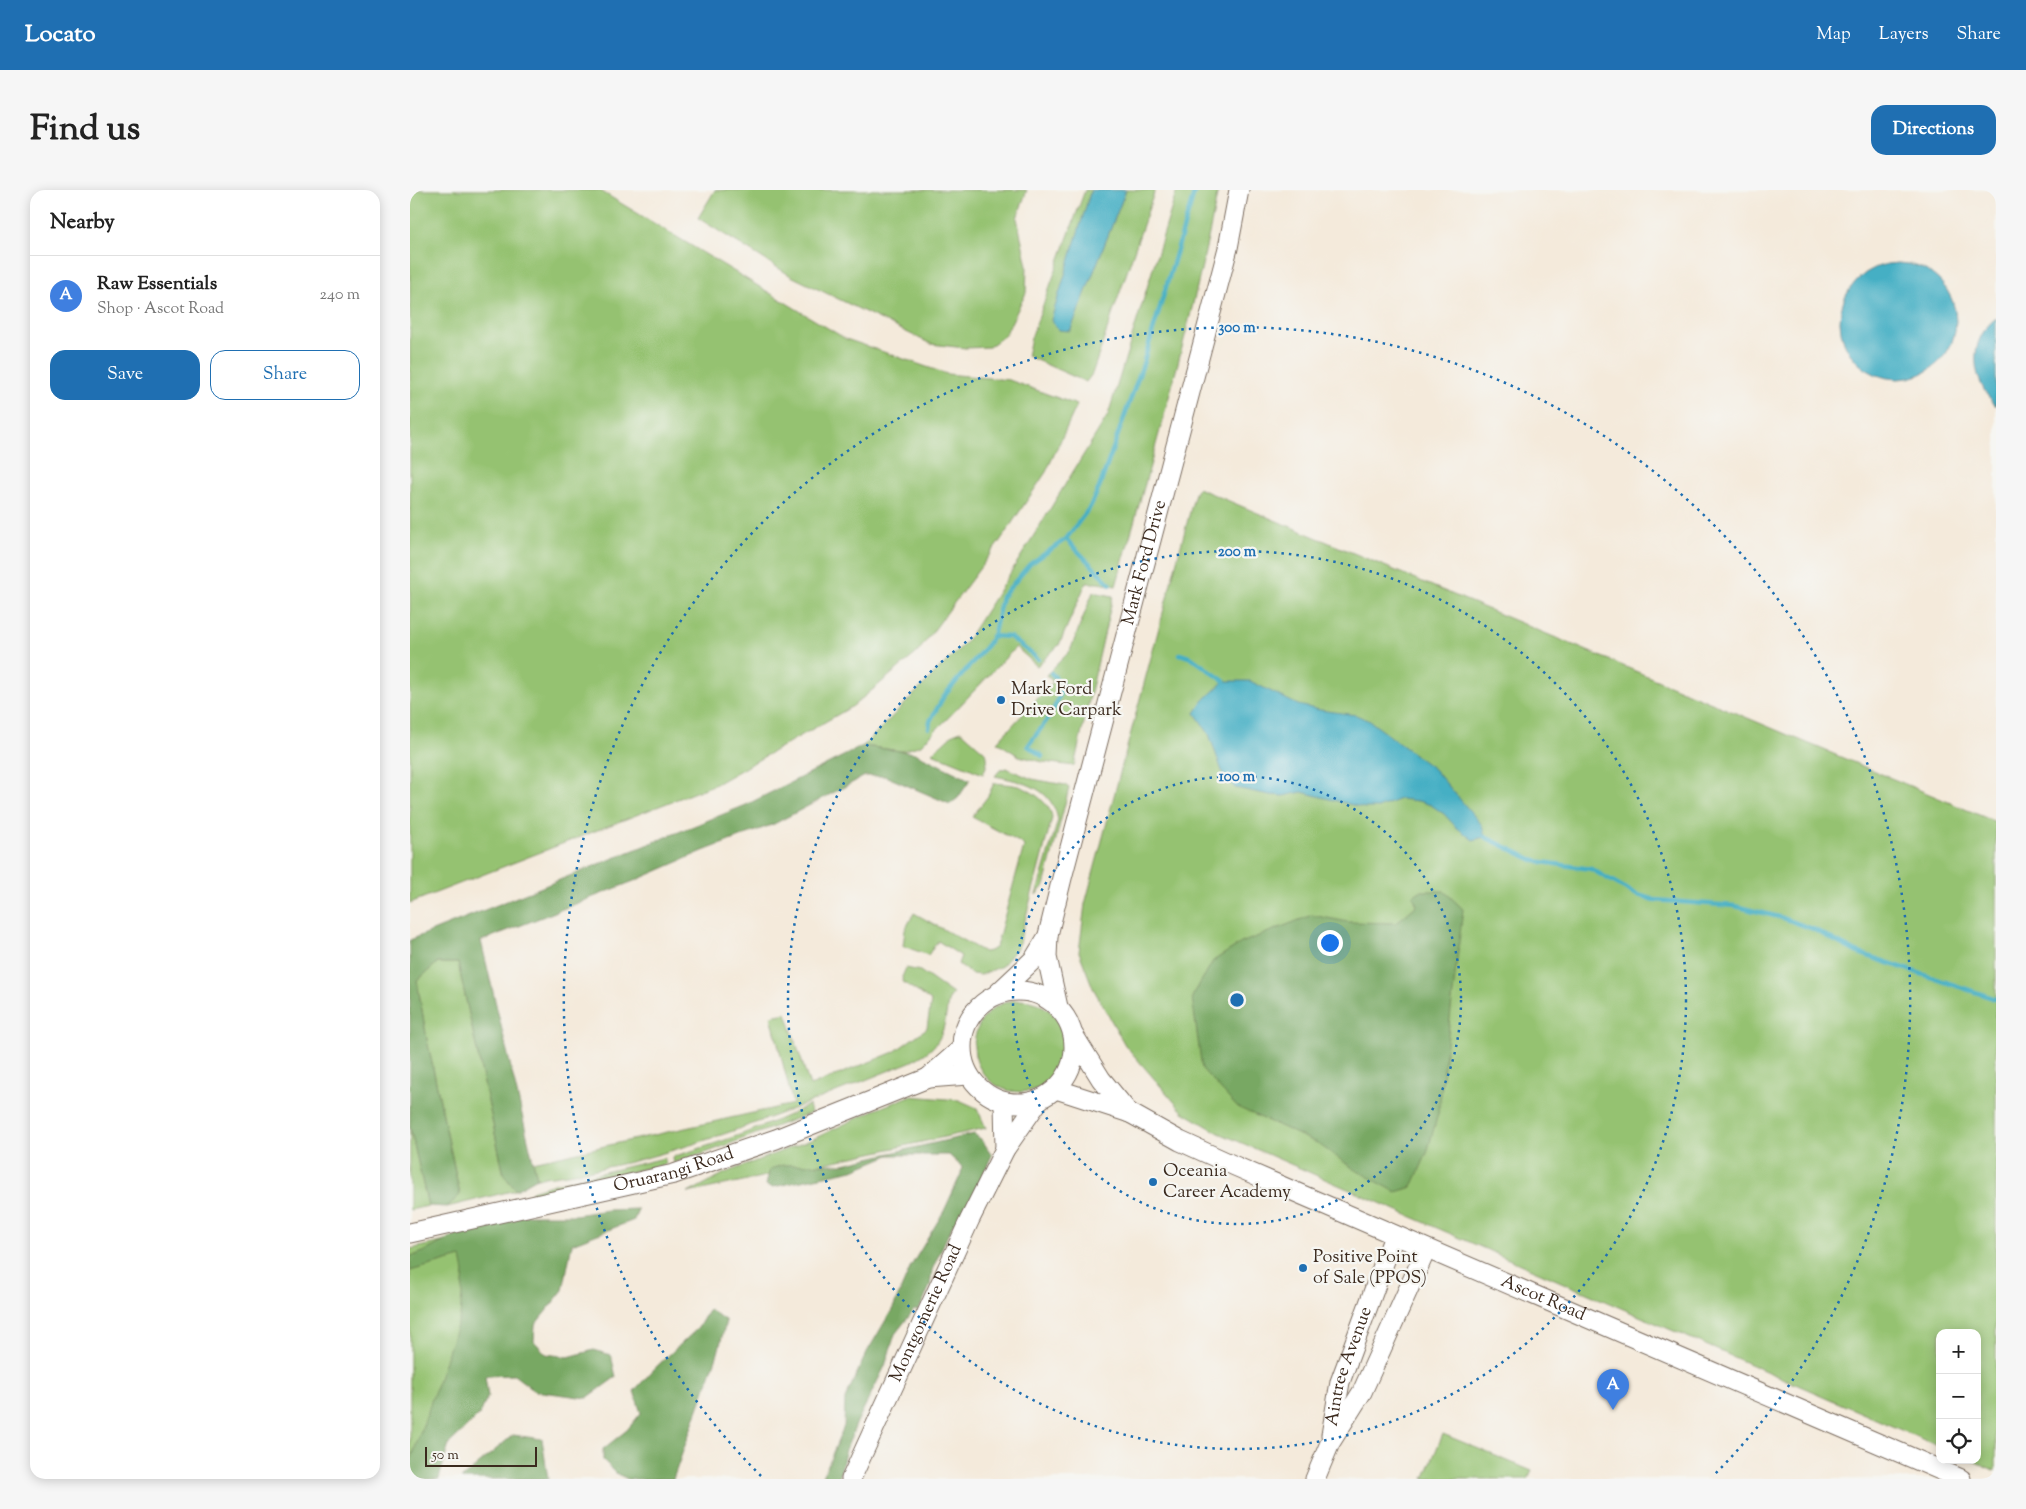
<!DOCTYPE html>
<meta charset="utf-8">
<style>
:root{--surface:#fff;--page:#f6f6f6;--text:#222;--muted:#767676;--line:#e0e0e0;--accent:#1f6fb2}
body{margin:0;font-family:"Sorts Mill Goudy",serif;background:var(--page);color:var(--text)}
.controls{position:absolute;right:15px;bottom:15px;display:grid;overflow:hidden;border-radius:10px;box-shadow:0 2px 12px #0003}
.controls button{width:45px;height:45px;display:grid;place-items:center;padding:0;border:0;border-bottom:1px solid var(--line);background:var(--surface);color:var(--text);font:25px sans-serif}
.scale{position:absolute;left:15px;bottom:12px;width:112px;box-sizing:border-box;padding-left:5px;border:2px solid #3b2a1e;border-top:0;font-size:14px;line-height:18px;white-space:nowrap;color:#3b2a1e;-webkit-text-stroke:4px #f6f6f2;paint-order:stroke}
.you{position:absolute;left:919px;top:752px;width:18px;height:18px;margin:-12px;border:4px solid #fff;border-radius:50%;background:#1a73e8;box-shadow:0 0 0 8px #1a73e833}
.badge{display:grid;place-items:center;width:32px;height:32px;border-radius:50%;background:var(--accent);color:#fff;font-size:16px;font-weight:700}
.pin{position:absolute;translate:-50% -41px;filter:drop-shadow(0 1px 2px #0008)}
.pin::after{content:'';position:absolute;top:26px;width:18px;height:15px;background:inherit;clip-path:polygon(0 0,100% 0,50% 100%)}
.list{margin:0;padding:0;list-style:none}
h2{display:flex;justify-content:space-between;align-items:center;height:65px;margin:0;padding:0 20px;font-size:21px}
h2 small{font-size:16px;font-weight:400;color:var(--muted)}
.list li{display:grid;grid-template-columns:32px 1fr auto;gap:15px;align-items:center;box-sizing:border-box;height:80px;padding:0 20px;border-top:1px solid var(--line)}
.list b{display:block;font-size:19px;white-space:nowrap}
.list p{margin:0;font-size:16px;white-space:nowrap;color:var(--muted)}
.list em{font-size:16px;font-style:normal;color:var(--muted)}
.actions{display:flex;gap:10px;padding:15px 20px}
.actions a{flex:1;padding:11px 0;border:1px solid var(--accent);border-radius:15px;text-align:center;font-size:18px;color:var(--accent)}
.actions .main{background:var(--accent);color:#fff}
.icon{flex:none;width:28px;height:28px;fill:none;stroke:currentColor;stroke-width:2;stroke-linecap:round;stroke-linejoin:round}
.map{position:relative;flex:none;width:1586px;height:1289px;overflow:hidden;border-radius:15px}
header{display:flex;align-items:center;gap:30px;box-sizing:border-box;height:70px;padding:0 25px;background:var(--accent);color:#fff}
header strong{font-size:24px}
nav{display:flex;gap:28px;margin-inline-start:auto;font-size:18px}
.intro{display:flex;align-items:center;justify-content:space-between;box-sizing:border-box;height:120px;padding:0 30px}
h1{margin:0;font-size:35px}
.button{padding:12px 22px;border-radius:15px;background:var(--accent);color:#fff;font-size:18px;font-weight:700}
main{display:flex;gap:30px;padding:0 30px}
aside{flex:1;background:var(--surface);border-radius:15px;box-shadow:0 2px 12px #0003}
.map>svg:first-child{display:block}
.green{fill:#95c271;stroke:#687648}
.forest{fill:#78a863;stroke:#5a6940}
.water{fill:#45afc4;stroke:#406c71}
.lines{fill:none;stroke-linecap:round;stroke-linejoin:round}
.stream{stroke:#45afc4;stroke-width:4.5}
.minor-casing{stroke:#7c6d60;stroke-width:21}
.minor{stroke:#fff;stroke-width:19}
.ring{fill:none;stroke:#1f6fb2;stroke-width:2.5;stroke-dasharray:2.5 5}
.poi-dot{fill:#1f6fb2;stroke:#f6f6f2;stroke-width:2}
.labels{text-anchor:middle;dominant-baseline:central;stroke-width:4.5;stroke-linejoin:round;paint-order:stroke}
.street-label{font-size:18px;fill:#3b2a1e;stroke:#f6f6f2}
.poi-label{font-size:18px;fill:#3b2a1e;stroke:#f6f6f2;text-anchor:start}
.centre{fill:#1f6fb2;stroke:#f6f6f2;stroke-width:2.5}
.ring-label{font-size:15px;text-anchor:middle;font-weight:bold;fill:#1f6fb2;stroke:#f6f6f2;stroke-width:4.5;stroke-linejoin:round;paint-order:stroke}
</style>
<header>
<strong>Locato</strong>
<nav><a>Map</a><a>Layers</a><a>Share</a></nav>
</header>
<div class="intro"><h1>Find us</h1><a class="button">Directions</a></div>
<main>
<aside>
<h2>Nearby<small></small></h2>
<ul class="list">
<li><span class="badge" style="background:#3f7fe0">A</span><div><b>Raw Essentials</b><p>Shop · Ascot Road</p></div><em>240 m</em></li>
</ul>
<div class="actions"><a class="main">Save</a><a>Share</a></div>
</aside>
<div class="map">
<svg width="1586" height="1289" viewBox="0 0 1586 1289">
<rect width="100%" height="100%" fill="#f6f6f2"/>
<filter id="ink" filterUnits="userSpaceOnUse"><feTurbulence type="fractalNoise" baseFrequency=".02" numOctaves="2"/><feDisplacementMap in="SourceGraphic" scale="10" xChannelSelector="R" yChannelSelector="G"/><feConvolveMatrix kernelMatrix="1 2 1 2 8 2 1 2 1" color-interpolation-filters="sRGB"/></filter>
<filter id="wash" filterUnits="userSpaceOnUse"><feTurbulence type="fractalNoise" baseFrequency=".0096" numOctaves="4" result="noise"/><feDisplacementMap in="SourceGraphic" scale="20" xChannelSelector="R" yChannelSelector="G"/><feGaussianBlur stdDeviation="1.12" result="paint"/><feColorMatrix in="noise" values="0 0 0 0 0 0 0 0 0 0 0 0 0 0 0 0 0 1.4 0 .05"/><feComposite in="paint" operator="in"/></filter>
<g filter="url(#wash)">
<rect width="100%" height="100%" fill="#f4eadb"/>
<path class="green" d="M0,0H189L436,149L537,184L599,190L667,215L636,282L590,351L507,463L443,516L306,594L0,713Z
M305,0H617L607,28L617,76L616,103L595,145L579,157L555,158L521,154L381,86L288,28Z
M675,0H681L678,9L660,141L716,0H745L682,184L676,192L617,166L621,148Z
M767,0H808C782,134 743,265 706,396L688,393H676L649,455L627,476L606,457L538,528L511,555L492,561L453,556L556,452L608,371L698,225Z
M788,298L1586,632V1281L1561,1270H1567V1143H1530V1257L809,943L773,922L715,855L683,798L669,762L675,714L785,303Z
M683,402L703,406L664,576L633,572L609,566L587,552L643,492L636,485L660,461Z
M551,541L576,563C579,571 576,577 573,584L522,563L543,544Z
M596,578L622,589L655,595L659,598L634,696L626,705L648,630C642,597 613,592 585,586L590,580Z
M584,593C592,594 601,594 608,596C621,599 642,615 642,628L608,757L592,776L571,785L562,784L548,774L551,766L528,751L518,765L493,756L495,740L504,723L574,762L580,761L586,757L614,656L611,653L562,627L578,606Z
M27,773H48L94,985L106,1000L37,1017L50,1004L17,850L7,791Z
M496,778L510,781L543,804C536,811 538,816 536,825C532,852 524,860 500,872C418,905 336,940 250,964C210,976 168,983 127,988L123,972L383,914L361,826L376,823L400,896L484,862L517,838L521,811L493,792L492,787Z
M564 856a46 46 0 1 1 92 0a46 46 0 1 1-92 0Z
M500,906L549,910L567,918L576,938L278,1003L315,983L403,949L462,921Z
M399,915L401,923L298,962L263,973L262,967C308,953 355,938 399,915Z
M0,937L18,1016L0,1020Z
M254,968L256,974L156,996L120,1006L122,1001L144,994Z
M102,1036L0,1289V1059Z
M1033,1244L1122,1281L1118,1289H1014Z"/>
<path class="forest" d="M453,556L505,563L560,590L548,608L540,614L475,586H455L364,634L293,661L224,691L71,751L127,988L106,1000L94,985L48,773H27L7,791L17,850L50,1005L37,1017L18,1016L0,937V750L336,615Z
M1010,701H1034L1053,719L1029,920L1017,963L1002,997L986,1002L944,979L907,953L827,917L792,879L782,807L803,771L831,753L902,725L938,732L986,733L1007,715L1003,706Z
M564,944L572,950L582,965L565,1003L540,1040L522,1080L520,1096L509,1120H504L485,1144L475,1176L447,1232L435,1262L429,1289H412L434,1236L435,1209L457,1162L483,1118L501,1076L534,1021L551,984L552,977L539,965H479L443,980L363,997L356,995L360,979L373,975L433,974Z
M228,1019L224,1030L162,1054L153,1100L125,1135L124,1151L136,1164L158,1167L184,1160L201,1165L206,1187L177,1208L125,1201L104,1185L75,1186L78,1206L70,1224L39,1254L29,1289H0V1273L50,1127L54,1082L51,1067L0,1081V1066L6,1065L21,1058L61,1037L118,1025H165L197,1020Z
M299,1119L316,1131L308,1163L263,1289H218L207,1284L193,1270V1259L217,1240L231,1223L224,1201L245,1178L288,1138Z
M103,1245L132,1249L138,1289H51Z"/>
<path class="water" d="M681,0H716L666,127L660,141L649,140L641,130Z
M1430 131a58 58 0 1 1 116 0a58 58 0 1 1-116 0Z
M1586,128V216C1562,191 1556,152 1586,128Z
M814,491H840L888,515L910,520L946,525L960,531L1024,579L1072,635L1075,647L1063,650L1046,637L1034,624L1021,615L1008,611L990,609L968,618H954L892,602L873,606L860,605L825,598L813,584L799,544L785,523L793,511Z"/>
<g class="lines">
<path class="stream" d="M656,349L700,394
M582,446L600,447L628,469
M770,464L782,468L814,491
M519,538L520,531L534,506L578,454L584,443L592,407L620,374L656,349L680,317L689,298L733,174L785,0
M632,566L618,556C631,537 651,517 651,493L641,483
M1075,647L1125,671L1181,679L1225,704L1244,710L1325,716L1373,728L1403,739L1446,762L1586,809"/>
</g>
</g>
<g filter="url(#ink)">
<g class="lines">
<g class="minor-casing">
<g id="minor">
<circle cx="608" cy="857" r="56"/>
<path d="M587,804L624,769L638,746"/>
<path id="s1" d="M648,817L637,767L638,745L652,688L818,58L829,0"/>
<path d="M663,844L691,889L719,923"/>
<path d="M518,888L551,859"/>
<path id="s2" d="M646,899L720,923L770,951L825,976L1551,1289"/>
<path d="M594,912L595,959"/>
<path id="s3" d="M0,1043L264,984L366,949L518,888L558,885"/>
<path id="s4" d="M921,1245L930,1192L984,1046"/>
<path id="s5" d="M441,1289L560,1029L595,959L630,909"/>
<path d="M905,1289L920,1253L952,1202L1016,1060"/>
</g>
</g>
<use href="#minor" class="minor"/>
</g>
</g>
<g class="ring">
<circle cx="827" cy="810" r="224"/>
<circle cx="827" cy="810" r="449"/>
<path d="M351 1286A673 673 0 1 1 1303 1286"/>
</g>
<g class="poi-dot">
<circle cx="591" cy="510" r="5"/>
<circle cx="743" cy="992" r="5"/>
<circle cx="893" cy="1078" r="5"/>
</g>
<g class="labels">
<g class="street-label">
<text stroke="none"><textPath href="#s1" startOffset="458">Mark Ford Drive</textPath></text>
<text stroke="none"><textPath href="#s3" startOffset="271">Ōruarangi Road</textPath></text>
<text stroke="none"><textPath href="#s2" startOffset="531">Ascot Road</textPath></text>
<text stroke="none"><textPath href="#s5" startOffset="182">Montgomerie Road</textPath></text>
<text stroke="none"><textPath href="#s4" startOffset="71">Aintree Avenue</textPath></text>
</g>
<g class="poi-label">
<text x="601" y="500">Mark Ford<tspan x="601" dy="21">Drive Carpark</tspan></text>
<text x="753" y="982">Oceania<tspan x="753" dy="21">Career Academy</tspan></text>
<text x="903" y="1068">Positive Point<tspan x="903" dy="21">of Sale (PPOS)</tspan></text>
</g>
</g>
<circle cx="827" cy="810" r="8" class="centre"/>
<g class="ring-label">
<text x="827" y="142">300 m</text>
<text x="827" y="366">200 m</text>
<text x="827" y="591">100 m</text>
</g>
</svg>
<div class="controls">
<button>+</button>
<button>−</button>
<button><svg class="icon" aria-label="locate" viewBox="0 0 24 24"><circle cx="12" cy="12" r="6"/><path d="M12 2v4M12 18v4M2 12h4M18 12h4"/></svg></button>
</div>
<div class="scale">50 m</div>
<div class="you"></div>
<div class="pin badge" style="left:1203px;top:1220px;background:#3f7fe0">A</div>
</div>
</main>
